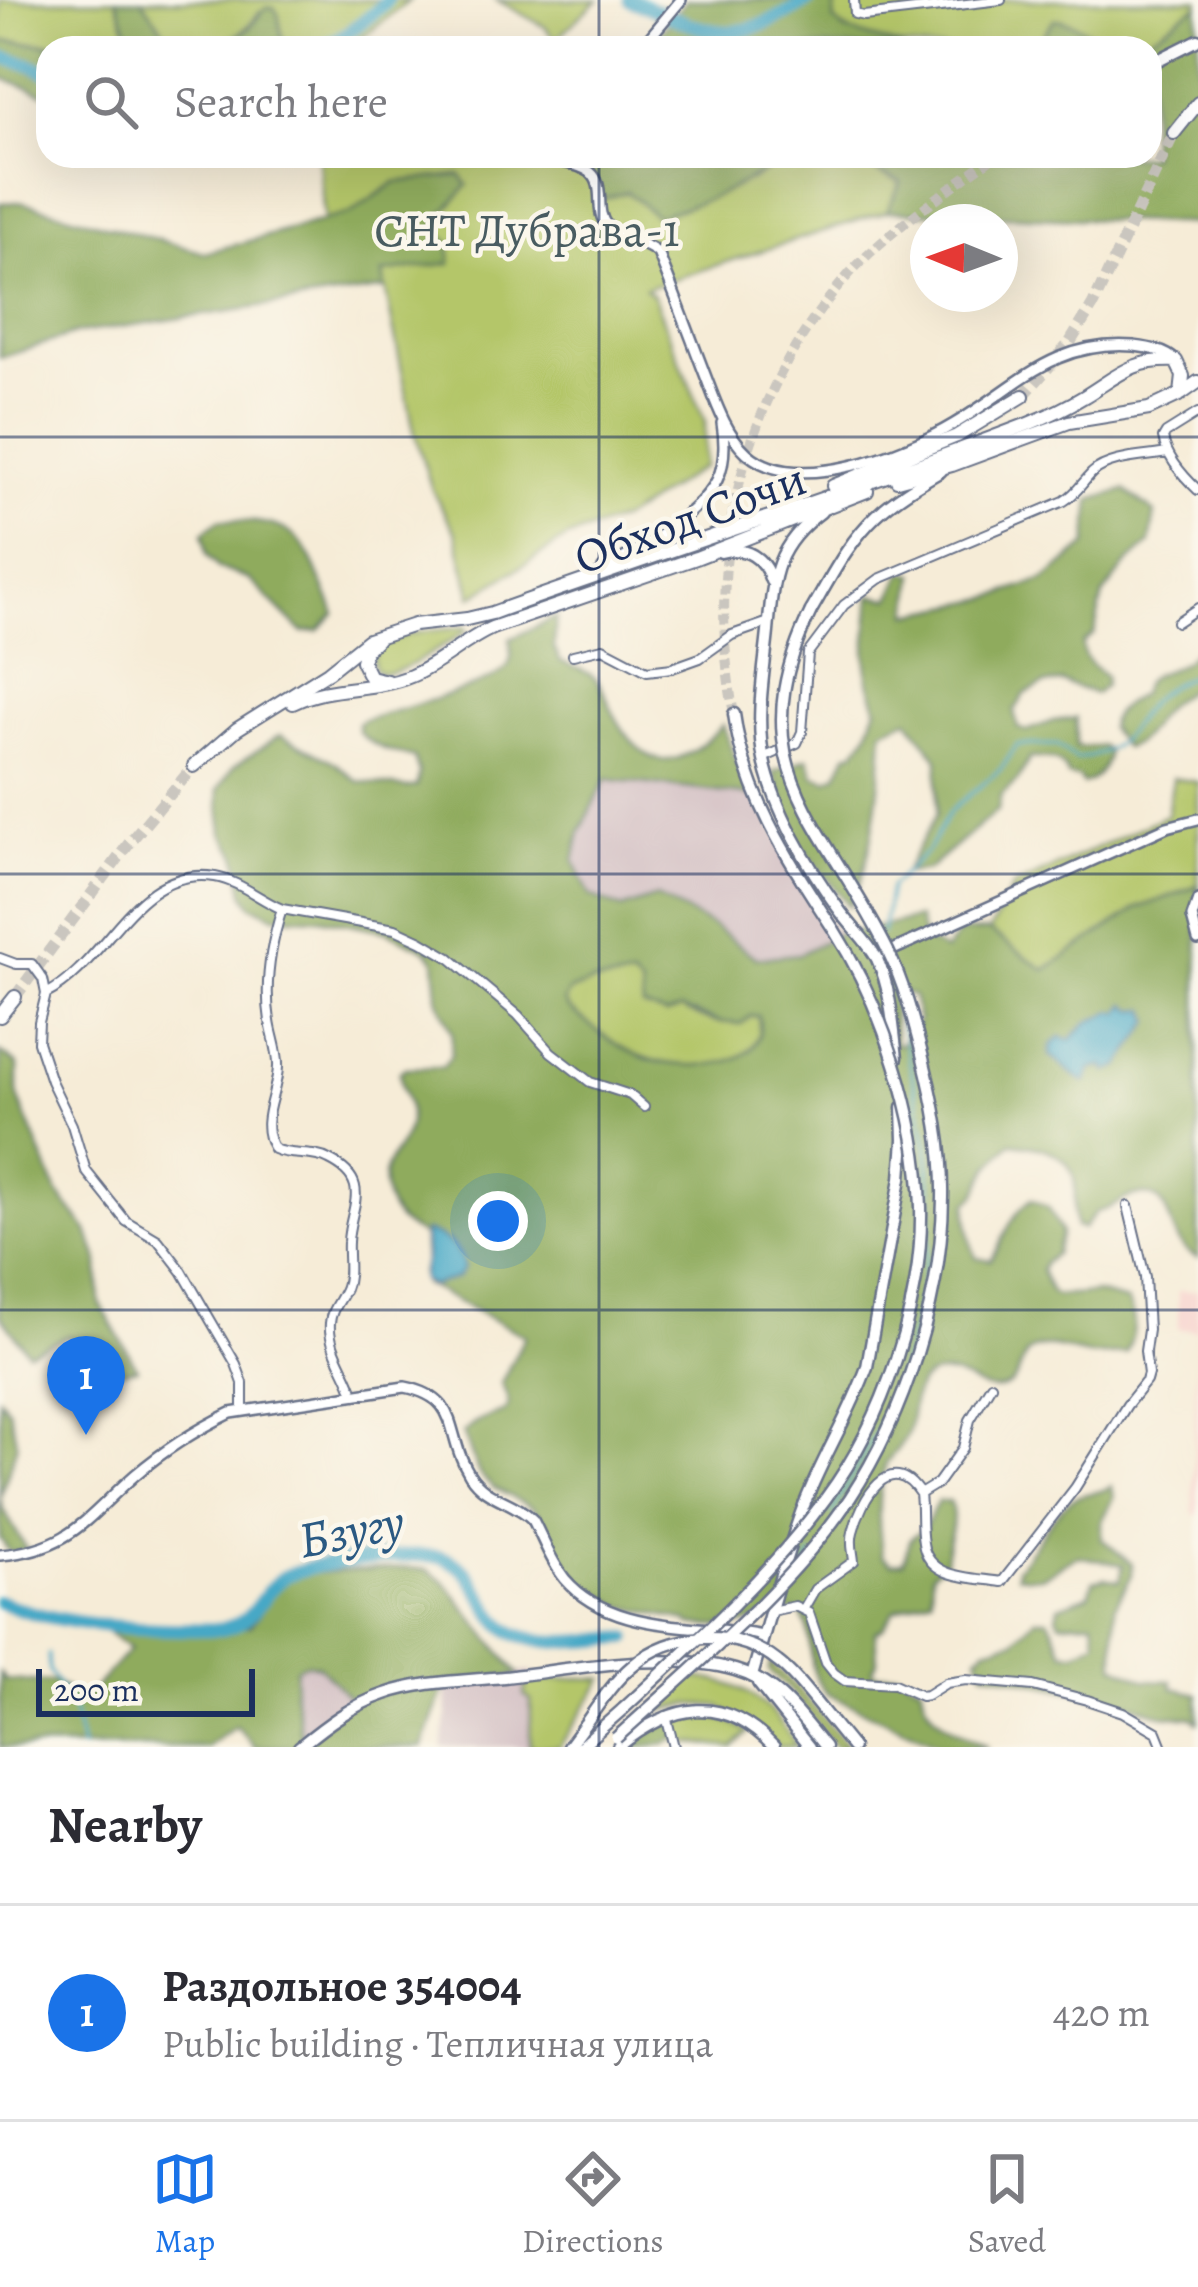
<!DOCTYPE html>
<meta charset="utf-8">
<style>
:root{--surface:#fff;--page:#f7f7f7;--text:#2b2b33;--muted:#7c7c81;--line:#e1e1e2;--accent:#1a73e8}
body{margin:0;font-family:Alegreya,serif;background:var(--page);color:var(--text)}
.compass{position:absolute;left:910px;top:204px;width:108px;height:108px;border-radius:50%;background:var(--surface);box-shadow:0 12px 48px #0002;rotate:271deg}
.scale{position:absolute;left:36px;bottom:30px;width:219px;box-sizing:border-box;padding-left:12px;border:6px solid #1b2f5e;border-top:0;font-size:33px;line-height:42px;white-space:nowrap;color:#1b2f5e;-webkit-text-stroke:9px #fbf7ec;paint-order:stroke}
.you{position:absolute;left:498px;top:1221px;width:42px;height:42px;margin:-30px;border:9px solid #fff;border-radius:50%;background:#1a73e8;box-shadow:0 0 0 18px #1a73e833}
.badge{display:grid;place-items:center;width:78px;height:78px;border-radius:50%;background:var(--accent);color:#fff;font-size:39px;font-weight:700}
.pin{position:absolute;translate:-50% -99px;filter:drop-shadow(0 3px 6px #0008)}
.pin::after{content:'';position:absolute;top:63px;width:42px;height:36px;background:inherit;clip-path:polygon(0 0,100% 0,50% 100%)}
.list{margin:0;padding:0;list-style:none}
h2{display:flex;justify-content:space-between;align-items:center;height:156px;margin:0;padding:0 48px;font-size:51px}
h2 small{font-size:39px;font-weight:400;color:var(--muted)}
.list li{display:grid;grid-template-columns:78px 1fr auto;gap:36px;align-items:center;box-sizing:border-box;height:216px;padding:0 48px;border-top:3px solid var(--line)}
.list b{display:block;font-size:45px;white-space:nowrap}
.list p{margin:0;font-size:39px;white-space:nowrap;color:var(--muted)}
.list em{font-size:39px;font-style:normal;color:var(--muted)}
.icon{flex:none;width:66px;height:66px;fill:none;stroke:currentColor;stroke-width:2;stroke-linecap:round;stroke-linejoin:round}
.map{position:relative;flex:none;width:1198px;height:1747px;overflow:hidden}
.search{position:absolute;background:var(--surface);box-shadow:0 12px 48px #0002;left:36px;right:36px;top:36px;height:132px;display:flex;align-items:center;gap:30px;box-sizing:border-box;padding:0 42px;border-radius:36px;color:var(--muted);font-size:45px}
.sheet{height:372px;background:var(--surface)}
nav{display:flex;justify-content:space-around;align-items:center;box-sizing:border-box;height:168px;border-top:3px solid var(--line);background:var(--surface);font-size:33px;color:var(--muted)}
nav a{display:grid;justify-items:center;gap:6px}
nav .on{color:var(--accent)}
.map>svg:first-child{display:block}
.built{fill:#f7d0cb}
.industrial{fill:#d2bec2}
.green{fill:#b4c669;stroke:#687a64;stroke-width:3}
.forest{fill:#8fab5d;stroke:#556d5e;stroke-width:3;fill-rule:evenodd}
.water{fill:#47a8c6;stroke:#316c92;stroke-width:3}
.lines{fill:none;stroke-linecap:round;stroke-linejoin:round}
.stream{stroke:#47a8c6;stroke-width:3}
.river{stroke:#47a8c6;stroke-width:14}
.primary-tunnel{stroke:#cac6bf;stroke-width:10;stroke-dasharray:10 5;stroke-linecap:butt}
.trunk-tunnel{stroke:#cac6bf;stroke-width:12;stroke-dasharray:12 6;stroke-linecap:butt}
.minor-casing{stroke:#687188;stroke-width:12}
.tertiary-casing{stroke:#687188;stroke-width:14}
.secondary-casing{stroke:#687188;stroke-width:15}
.primary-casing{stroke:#687188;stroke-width:15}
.trunk-casing{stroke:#687188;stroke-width:16}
.minor{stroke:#fff;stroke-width:8}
.tertiary{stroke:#fff;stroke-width:9}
.secondary{stroke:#fff;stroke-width:10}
.primary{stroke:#fff;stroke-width:10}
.trunk{stroke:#fff;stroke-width:12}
.secondary-bridge-casing{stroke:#687188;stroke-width:15;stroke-linecap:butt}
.primary-bridge-casing{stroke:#687188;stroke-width:15;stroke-linecap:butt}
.secondary-bridge{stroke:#fff;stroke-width:10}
.primary-bridge{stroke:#fff;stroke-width:10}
.grid{fill:none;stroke:#1b2f5e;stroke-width:3;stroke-opacity:0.55}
.labels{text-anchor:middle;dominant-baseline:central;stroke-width:9;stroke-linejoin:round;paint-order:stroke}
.park-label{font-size:48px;fill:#495c61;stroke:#fbf7ec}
.street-label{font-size:48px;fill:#1b2f5e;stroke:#fbf7ec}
.water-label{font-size:51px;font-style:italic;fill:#2a5982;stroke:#fbf7ec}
</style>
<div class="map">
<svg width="1198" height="1747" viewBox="0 0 1198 1747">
<rect width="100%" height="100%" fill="#fbf7ec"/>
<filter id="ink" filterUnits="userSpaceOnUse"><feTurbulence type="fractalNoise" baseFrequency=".00833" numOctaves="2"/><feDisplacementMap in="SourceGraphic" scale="24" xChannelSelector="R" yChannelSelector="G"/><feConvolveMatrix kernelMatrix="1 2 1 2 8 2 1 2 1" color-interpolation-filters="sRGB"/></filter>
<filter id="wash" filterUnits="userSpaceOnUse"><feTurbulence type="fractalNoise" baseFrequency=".004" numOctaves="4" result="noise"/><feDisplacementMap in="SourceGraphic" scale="48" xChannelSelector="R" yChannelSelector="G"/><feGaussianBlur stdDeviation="2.7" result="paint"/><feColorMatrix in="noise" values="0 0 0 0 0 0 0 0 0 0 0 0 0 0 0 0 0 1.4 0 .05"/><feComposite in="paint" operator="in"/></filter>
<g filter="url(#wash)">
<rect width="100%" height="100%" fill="#f6ecd7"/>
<path class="built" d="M1178,1291H1198V1515L1193,1513L1197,1330L1178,1329Z"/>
<path class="industrial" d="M606,779L753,796L834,929L842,932L799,954L756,958L716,928L622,909L590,896L574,861L580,832Z
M307,1663L319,1666L354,1702L329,1714L300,1737L294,1692L296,1667Z
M532,1671L536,1747H442L447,1714L446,1684Z"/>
<path class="green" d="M0,0H116L134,48L0,41Z
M142,0H410L349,48H284L278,14L259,12C244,39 197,63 170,39C159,29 150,12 142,0Z
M497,0H598L555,40L545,27Z
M836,0H1198V6C1170,20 1142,54 1109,43C1088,37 1077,20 1054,19L1035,48C981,48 874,60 834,20Z
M325,156H544L627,191L752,180L787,156H841L902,182L887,211L645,288L653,295L705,422L704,466L624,519L569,537L472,597L456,533L432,490L414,431L382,273L435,229L438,219L396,182L351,213L324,220L319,159Z
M465,627L467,631C456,636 361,709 374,651C408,628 426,633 465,627Z
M1173,778L1198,782V886L1138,908L1045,970L989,931L1013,887L1167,815Z
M632,978C648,993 697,1020 719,1022C732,1023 746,1016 758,1016C771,1072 683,1071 648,1059C619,1050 592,1026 567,1008L564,1001L570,991L591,983Z
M771,1663L799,1690L848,1747H836L792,1692L769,1670Z
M690,1677C740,1680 772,1703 797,1747H778L719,1706L690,1704L656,1712Z
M579,1678L604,1679L559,1747H530L531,1700L524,1695L526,1682Z
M682,1714C708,1715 726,1717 748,1732L733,1747C713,1747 698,1741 680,1743L671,1722Z"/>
<path class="forest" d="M116,0H142L171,41L190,48H134Z
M686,0H836L834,20L844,30L905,48H648Z
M1198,6L1197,224L887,211L901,182L841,156H1150V48H1035L1054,19C1076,20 1086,33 1105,41C1140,56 1169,21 1198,6Z
M266,8H274L278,14L284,48H201C218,45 239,39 252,25C257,19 260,13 266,8Z
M0,41L108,48H48V95L0,77Z
M544,156H787C739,189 711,200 656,216L627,192L600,200L591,173Z
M460,175L468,185L438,219L435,229L450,243L451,263L383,273L385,289L78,333L0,358V203L23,202L205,253L351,213L396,182Z
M1125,490L1155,513L1150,543L1126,565L1103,595L1094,634L1083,643C1081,661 1094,665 1105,677L1104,686L1095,694L1062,682L1045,684L1025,694L1014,712L1018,728L1027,731L1053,721L1076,718V747L1101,746L1107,751C1107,766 1097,780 1083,784L1079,778L1068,776C1060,757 1048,758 1030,758L1018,780L1001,796L998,810L928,870L904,873L937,814L938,759L908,719L883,730C881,779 874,864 849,906L797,841L773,772L808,758L814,775L827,780L837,775L847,754L855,751L867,735L877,707L868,679L866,651L871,595L891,598L903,572L915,574L910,614L989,598L1045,580L1087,545L1091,500Z
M219,520C275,522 298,521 320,578C325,590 331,602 335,614L318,631L302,632L249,579L218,568L207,555L203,533Z
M556,617L554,648L560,661C570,666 587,670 595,678C603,685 608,702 613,712C646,774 675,774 723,725L737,764L753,796L606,779L580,832L574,861L590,896L622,909L656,897L716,928L756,958L799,954L842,932L866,930L918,918L924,939L945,951L960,932L989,931L1045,970L1138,908L1198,886V1258C1163,1243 1177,1195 1142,1195C1123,1195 1114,1210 1096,1212L1083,1229L1076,1227C1071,1210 1077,1195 1074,1179C1068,1150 1035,1145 1011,1143L990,1166L976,1195L968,1203C967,1222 968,1240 976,1257L991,1260C1005,1239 1010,1214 1032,1199L1049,1208L1061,1233L1055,1254L1044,1263L1041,1270L1051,1293L1057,1296L1097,1293L1127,1301C1138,1320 1135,1334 1126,1353C1114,1355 1102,1356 1089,1355C1072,1353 1052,1342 1034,1349C1016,1357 1024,1385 1000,1389C974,1393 957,1365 930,1376C909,1384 914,1416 907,1434C903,1446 892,1453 886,1464C883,1471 881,1483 880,1491C877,1511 880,1535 882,1556L892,1564L903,1562L911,1538L924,1528L938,1501H949C959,1520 946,1541 945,1561L932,1573L931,1597L895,1610L883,1628L875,1632L877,1661L872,1671L877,1674L897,1672L922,1686C925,1721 960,1732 988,1747H944L827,1694C802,1670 818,1636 799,1611C780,1611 767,1616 751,1622C732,1629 710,1626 690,1625L687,1621L621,1606L581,1583L574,1577L534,1509L494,1488L479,1474L463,1433C469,1428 475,1423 482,1420C505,1409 517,1415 501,1383L525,1336L425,1285L421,1275L425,1259L423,1236C416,1231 405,1227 399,1221C387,1208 380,1185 386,1168C392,1153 404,1144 408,1127C414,1101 400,1094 400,1072L405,1068L443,1067L451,1055L452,1033L438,999L435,961L428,951L386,931L320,918L275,916L252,905L244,893L237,855L223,833L218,790L233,767L280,735L334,762L357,781L407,788L417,786L419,773L414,758C394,752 372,748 358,731V724L363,720C390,712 494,686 507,667C513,658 511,649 510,639ZM632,978L641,987L643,1007L666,1015L681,1009L720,1022L741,1024L751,1016H758C773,1072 682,1070 648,1059C619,1050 592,1027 568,1008L564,1001L570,991L591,983ZM892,991L913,996L918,1021L901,1044H895Z
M1198,646V684C1184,693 1169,701 1159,715C1147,729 1144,743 1124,748L1109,728C1112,711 1126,703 1140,694C1147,668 1164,676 1183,662C1190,657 1192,653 1198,646Z
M0,1052L18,1065V1097L57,1192L88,1231L98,1260L100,1303L137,1368L122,1371L68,1336L28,1352L0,1315Z
M0,1398L9,1410L17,1444L0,1498L3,1509L27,1550L10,1553L0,1538Z
M1112,1486L1114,1498L1102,1521V1539L1132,1564V1575L1115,1606V1665L1144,1680L1172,1681L1173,1688L1198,1694V1722L1193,1718L1161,1715L1138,1706L984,1671L978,1656L986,1648L1015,1640L1035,1619H1048C1056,1630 1057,1642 1064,1652H1076L1096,1641L1094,1621L1060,1622L1057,1616L1059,1606L1089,1595L1093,1581L1104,1578L1120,1581L1123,1565L1078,1556C1051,1567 1053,1582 1017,1575V1568C1035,1549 1053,1509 1075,1498C1088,1491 1098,1495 1112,1486Z
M409,1568L428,1570L444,1581L519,1675L446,1684L423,1747H255L236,1726L207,1747H0V1673L5,1680L53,1682L85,1698L130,1649L101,1627L127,1633L250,1626L287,1574ZM307,1663L319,1666L353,1702L329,1714L301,1736L294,1692L296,1668Z
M679,1714C679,1716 678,1735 677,1736C670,1747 640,1747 626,1747Z"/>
<path class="water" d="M1127,1004L1134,1010L1147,1009L1151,1021L1120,1066L1107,1072L1105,1066L1091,1069L1086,1082L1082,1081L1050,1055L1051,1046L1060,1037L1070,1040L1087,1023L1114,1011L1120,1013Z
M425,1231C445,1237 460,1247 464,1268L458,1277L431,1286L422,1280C420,1269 426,1262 425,1252C425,1243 423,1239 425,1231Z"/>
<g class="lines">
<path class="stream" d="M882,933L890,887L929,849L950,811L1002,768L1017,745H1057L1076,759C1136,750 1123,721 1163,690C1172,682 1187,678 1198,674
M832,1514C849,1478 872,1444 887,1407C918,1332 939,1226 927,1145L891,976L883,961
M801,1578L812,1555
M48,1654L49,1671L72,1706L82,1747"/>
<path class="river" d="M630,0C713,32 726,52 809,0
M323,48C338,40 378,12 387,0
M0,57L32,65L48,73
M0,1602C69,1629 149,1630 222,1629C259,1621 257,1595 284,1577C304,1563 404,1554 431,1556C482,1559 477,1615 516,1634C548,1648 593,1639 627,1638"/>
</g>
</g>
<g filter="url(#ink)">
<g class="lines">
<path class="primary-tunnel" d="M734,714C704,557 742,392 852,271C893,227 946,192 994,156"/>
<path class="trunk-tunnel" d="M1023,396L1069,344L1093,305L1174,133
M15,997L134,837L194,766"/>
<g class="minor-casing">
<path id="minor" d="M854,0L855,14L864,16L1001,0
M1198,413L1166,433L1163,438C1167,458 1183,476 1198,490
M1177,622L1198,608
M573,655L603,648L647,671L672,668L700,658L732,635L769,622
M763,758L797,743L802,732L808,653L844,605L879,579L1064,501C1077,493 1082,483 1092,473C1109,457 1146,457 1168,453
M282,909L395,929L421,941L450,958L518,1015L551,1052L590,1082L630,1095L644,1107
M0,958L16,964H32L43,979L46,994
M46,994C107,964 135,864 215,877C239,881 259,899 282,909C271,944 264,984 270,1021C272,1036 279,1052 278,1067C277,1096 257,1122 274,1149C292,1157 313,1151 329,1160C374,1182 349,1208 348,1242C347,1258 351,1275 345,1289C339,1302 331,1309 330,1323C328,1348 347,1370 354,1394
M46,994L39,1022L38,1042L51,1081L72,1125L86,1171L126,1221L158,1240L182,1271L236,1364L243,1383V1410
M991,1385L970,1420L963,1448L938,1483L920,1494C922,1510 920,1527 923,1543C928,1580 973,1577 1002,1582L1075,1488L1127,1405L1146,1381L1148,1374L1145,1351L1148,1330L1145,1277L1128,1206
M804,1608L815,1589L854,1561C853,1551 850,1542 853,1532C861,1500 890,1448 920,1494
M771,1611L795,1606L809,1613L826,1663L834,1673L845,1681L894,1684L921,1696L927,1695L946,1683L966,1680L1033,1686L1087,1700L1123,1712L1157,1732L1163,1747
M666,1716L674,1747"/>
</g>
<g class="tertiary-casing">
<path id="tertiary" d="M510,48C550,33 592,45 634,48
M635,48L646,42L681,0
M544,156C558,163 578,163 590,172C607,186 593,210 607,226C621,241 643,240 658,253C674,292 689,333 704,372C715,400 725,433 747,453C795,497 906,453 954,424C1017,387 1052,340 1134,346C1149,348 1165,350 1176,361
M603,568C635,555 701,512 717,480C726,462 725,442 722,423
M1198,900L1192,917L1198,940
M884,954L1167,827L1198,819
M0,1555C71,1549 86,1518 135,1475C163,1451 198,1429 231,1413L405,1387C463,1399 444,1434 470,1475C485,1499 515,1501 533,1520C543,1539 551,1562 565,1579C613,1635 699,1622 763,1636"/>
</g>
<g class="secondary-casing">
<path id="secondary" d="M821,512C774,547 773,577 768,632C764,673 755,719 764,760C774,809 809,868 838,908C850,926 867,940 877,959C891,989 893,1026 897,1058
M721,552C746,546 764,557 771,581
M752,1676C768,1622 782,1566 801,1513C819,1463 849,1417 867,1367L901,1178L904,1140L903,1107
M758,1683L809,1747
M822,1710L852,1747
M299,1747C326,1725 352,1705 385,1694C422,1681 465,1681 504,1677C575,1669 666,1650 735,1670C777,1682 799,1715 825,1747
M568,1747L585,1724
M618,1747C672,1703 723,1693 774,1747"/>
</g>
<g class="primary-casing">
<path id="primary" d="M1150,64L1198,40
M811,611C831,577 848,542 877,515C896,497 919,484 941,471
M734,714C745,796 790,862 834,930
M580,1747L623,1709"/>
</g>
<g class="trunk-casing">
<path id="trunk" d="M1174,133L1198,103
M897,480L952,465L1069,422L1149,409L1181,394L1198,382
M833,486L957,436L1023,396
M377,639L365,651L362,661L370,677L387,681
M293,703C330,684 373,692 411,676C440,664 463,641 492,628L696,558L867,491
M194,766L237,729L328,672L368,640L414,625L467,619L492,613C670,549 851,492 1028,424C1048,416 1067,407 1085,396C1119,375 1133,359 1176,361L1183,376L1181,394
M0,1016L15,997"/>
</g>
<use href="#minor" class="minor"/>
<use href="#tertiary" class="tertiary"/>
<use href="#secondary" class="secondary"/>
<use href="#primary" class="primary"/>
<use href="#trunk" class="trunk"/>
<g class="secondary-bridge-casing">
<path id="secondary-bridge" d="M585,1724C599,1704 613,1682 632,1666C672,1631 736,1628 778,1662C795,1675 808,1693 822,1710"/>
</g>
<g class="primary-bridge-casing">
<path id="primary-bridge" d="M623,1709C694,1644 769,1576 826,1498C884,1420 923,1304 921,1207C918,1115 883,1007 834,930
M616,1738C695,1666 790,1587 850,1498C905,1414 942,1298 943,1198C944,1149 934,1101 922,1054C913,1019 904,984 888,951C825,821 735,767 811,611"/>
</g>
<use href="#secondary-bridge" class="secondary-bridge"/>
<use href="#primary-bridge" class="primary-bridge"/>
</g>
</g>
<path class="grid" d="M599,0V48M599,156V1747M0,437H1198M0,874H1198M0,1310H1198"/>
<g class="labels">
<g class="park-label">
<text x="527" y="230">СНТ Дубрава-1</text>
</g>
<g class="street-label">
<text transform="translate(690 518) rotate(-20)">Обход Сочи</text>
</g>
<g class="water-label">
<text transform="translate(351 1531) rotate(-11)">Бзугу</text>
</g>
</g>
</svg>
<svg class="compass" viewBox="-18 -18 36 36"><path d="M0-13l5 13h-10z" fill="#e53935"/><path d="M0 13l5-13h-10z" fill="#7c7c81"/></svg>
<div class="scale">200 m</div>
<div class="you"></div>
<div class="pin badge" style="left:86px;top:1435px">1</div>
<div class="search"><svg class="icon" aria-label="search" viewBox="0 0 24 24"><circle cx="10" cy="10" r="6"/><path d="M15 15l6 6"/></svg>Search here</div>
</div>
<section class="sheet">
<h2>Nearby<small></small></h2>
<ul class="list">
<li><span class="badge">1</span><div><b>Раздольное 354004</b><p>Public building · Тепличная улица</p></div><em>420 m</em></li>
</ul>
</section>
<nav>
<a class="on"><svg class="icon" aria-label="map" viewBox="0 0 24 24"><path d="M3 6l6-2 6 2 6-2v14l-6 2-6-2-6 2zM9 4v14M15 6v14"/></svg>Map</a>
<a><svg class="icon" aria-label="directions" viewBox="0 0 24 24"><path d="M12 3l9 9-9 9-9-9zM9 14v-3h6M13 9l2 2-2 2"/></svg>Directions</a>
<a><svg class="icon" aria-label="saved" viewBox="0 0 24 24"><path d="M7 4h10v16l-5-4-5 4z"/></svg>Saved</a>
</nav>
